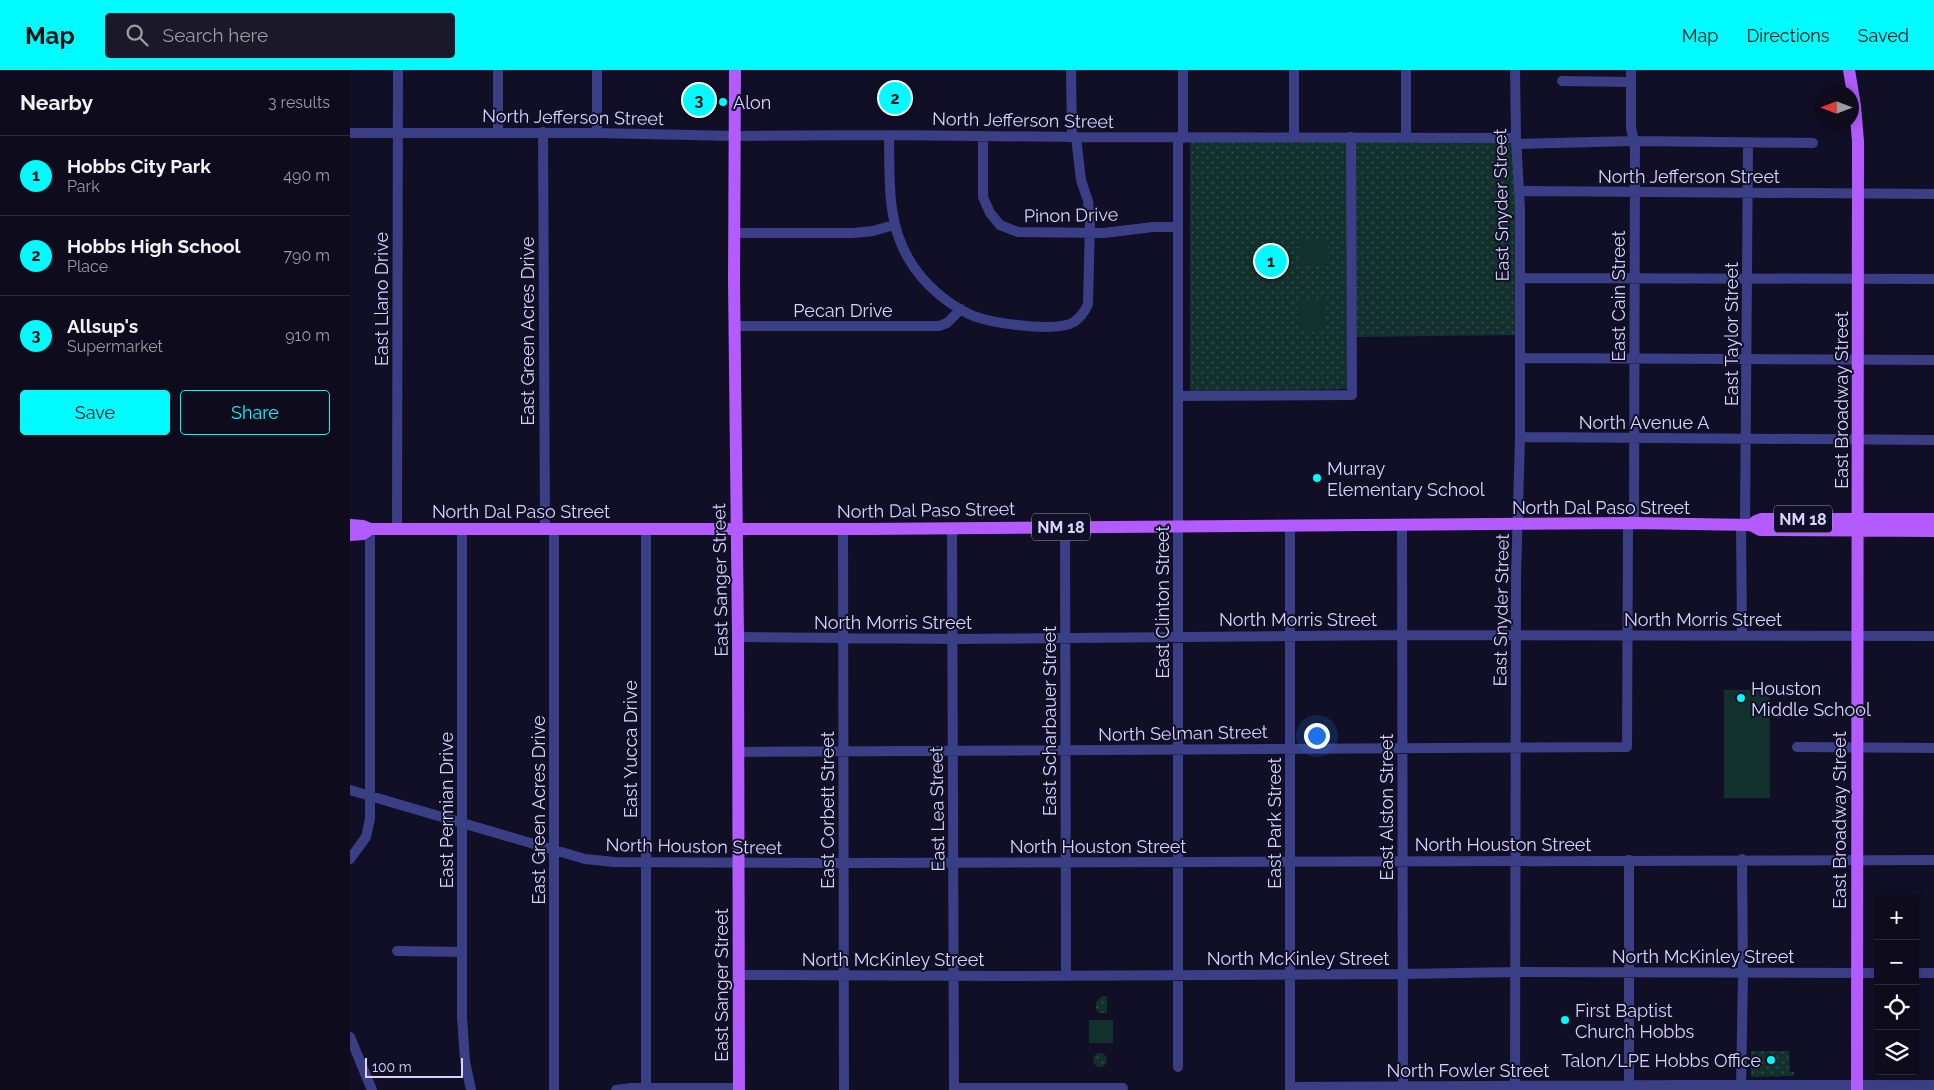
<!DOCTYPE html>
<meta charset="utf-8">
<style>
:root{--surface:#0d0b1c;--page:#1b1929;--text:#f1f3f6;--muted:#9a9ba3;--line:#2d2b3b;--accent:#00fbfe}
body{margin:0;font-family:Raleway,sans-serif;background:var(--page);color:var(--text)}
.controls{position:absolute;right:15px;bottom:15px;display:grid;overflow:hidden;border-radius:5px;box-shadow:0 2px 12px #0003}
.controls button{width:45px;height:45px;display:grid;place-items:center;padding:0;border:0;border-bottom:1px solid var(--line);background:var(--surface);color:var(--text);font:25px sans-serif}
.compass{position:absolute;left:1464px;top:15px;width:45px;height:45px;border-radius:50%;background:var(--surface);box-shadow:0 2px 12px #0003;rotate:270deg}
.scale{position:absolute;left:15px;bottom:12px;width:98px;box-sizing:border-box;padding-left:5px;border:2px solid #d5d4ff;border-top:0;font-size:14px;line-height:18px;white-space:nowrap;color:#d5d4ff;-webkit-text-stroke:4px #110f26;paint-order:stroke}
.you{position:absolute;left:966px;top:665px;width:18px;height:18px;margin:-12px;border:4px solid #fff;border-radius:50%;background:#1a73e8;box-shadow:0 0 0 8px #1a73e833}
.badge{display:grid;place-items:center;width:32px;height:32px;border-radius:50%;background:var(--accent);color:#111;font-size:16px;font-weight:700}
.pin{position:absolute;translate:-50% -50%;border:2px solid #fff;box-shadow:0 1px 5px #0006}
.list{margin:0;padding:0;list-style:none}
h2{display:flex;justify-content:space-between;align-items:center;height:65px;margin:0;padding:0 20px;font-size:21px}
h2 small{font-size:16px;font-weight:400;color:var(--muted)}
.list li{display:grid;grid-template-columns:32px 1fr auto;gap:15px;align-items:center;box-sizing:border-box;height:80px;padding:0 20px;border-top:1px solid var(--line)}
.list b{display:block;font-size:19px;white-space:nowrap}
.list p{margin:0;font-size:16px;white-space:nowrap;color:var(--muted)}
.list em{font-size:16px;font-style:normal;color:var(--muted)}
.actions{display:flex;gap:10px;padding:15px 20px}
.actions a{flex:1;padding:11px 0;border:1px solid var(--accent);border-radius:5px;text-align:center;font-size:18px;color:var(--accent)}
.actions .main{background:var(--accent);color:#111}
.icon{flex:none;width:28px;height:28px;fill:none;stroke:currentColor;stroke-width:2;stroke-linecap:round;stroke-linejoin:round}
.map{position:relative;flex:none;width:1584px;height:1020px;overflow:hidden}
header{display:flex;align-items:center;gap:30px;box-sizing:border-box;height:70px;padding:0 25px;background:var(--accent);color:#111}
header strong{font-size:24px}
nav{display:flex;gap:28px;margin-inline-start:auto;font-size:18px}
.search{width:350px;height:45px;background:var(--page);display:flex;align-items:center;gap:12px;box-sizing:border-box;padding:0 18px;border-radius:5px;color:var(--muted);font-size:19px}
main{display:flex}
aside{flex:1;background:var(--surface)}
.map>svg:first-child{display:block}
.green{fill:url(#green-dots)}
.pitch{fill:#12302c}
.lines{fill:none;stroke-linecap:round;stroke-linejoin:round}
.minor{stroke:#3a3e85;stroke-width:10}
.major{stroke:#b35bff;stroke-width:12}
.poi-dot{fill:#00fbfe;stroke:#110f26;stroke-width:2}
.labels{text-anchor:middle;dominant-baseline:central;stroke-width:4;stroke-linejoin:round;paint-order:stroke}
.shield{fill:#110f26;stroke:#9a99be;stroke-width:1}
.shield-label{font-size:16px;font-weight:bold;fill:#d5d4ff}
.poi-label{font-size:18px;fill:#d5d4ff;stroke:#110f26;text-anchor:start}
.street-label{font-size:18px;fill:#d5d4ff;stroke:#110f26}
</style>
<header>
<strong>Map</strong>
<div class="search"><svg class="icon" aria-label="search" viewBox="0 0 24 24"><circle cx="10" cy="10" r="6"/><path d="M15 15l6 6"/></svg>Search here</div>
<nav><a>Map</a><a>Directions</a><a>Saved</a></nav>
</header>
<main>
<aside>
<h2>Nearby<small>3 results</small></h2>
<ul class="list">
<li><span class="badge">1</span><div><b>Hobbs City Park</b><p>Park</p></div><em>490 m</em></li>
<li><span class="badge">2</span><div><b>Hobbs High School</b><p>Place</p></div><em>790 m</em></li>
<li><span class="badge">3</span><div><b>Allsup's</b><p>Supermarket</p></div><em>910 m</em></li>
</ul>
<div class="actions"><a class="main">Save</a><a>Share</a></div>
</aside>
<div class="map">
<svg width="1584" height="1020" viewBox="0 0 1584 1020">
<defs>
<pattern id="green-dots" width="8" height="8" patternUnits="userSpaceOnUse" patternTransform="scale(1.25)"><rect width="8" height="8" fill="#12302c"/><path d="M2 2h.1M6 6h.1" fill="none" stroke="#344d4c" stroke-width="1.8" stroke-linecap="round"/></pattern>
</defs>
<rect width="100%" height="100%" fill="#110f26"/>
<path class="green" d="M1163,69L1167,147L1166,265L1005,267L1000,319L840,321V71Z
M752,926L757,927V943H749L746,938V932Z
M1401,981H1439L1440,1002H1444V1006L1401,1007Z
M743 990a7 7 0 1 1 14 0a7 7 0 1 1-14 0Z"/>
<path class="pitch" d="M950,170L978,171V195L950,194Z
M948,230H976V260H948Z
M1374,620H1420V728H1374Z
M739,950H763V973H739Z"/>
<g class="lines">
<path class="minor" d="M721,0L722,66
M833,0V68
M1281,0V58L1285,75L1284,453
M1212,11L1281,12
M148,62V0
M193,62L195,459
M0,63H247L385,66L539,65L726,67L1166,68
M247,63V0
M539,65C540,108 536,153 560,191C573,213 596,233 619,244C638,253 705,263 724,252C730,248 735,241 738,234L740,151L738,131L731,110L726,67
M633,66V127L640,143L650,155L668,162L754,163L803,157H828
M944,67V0
M1056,67V0
M1166,74L1284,71L1463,73
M1169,121L1584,124
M384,163H503L523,161L544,155
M1170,208L1584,209
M384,256H589L597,253L611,239
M1170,288L1584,290
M828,326L1002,325L1001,67
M1170,367L1584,370
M1052,455L1053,1020
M1391,455L1392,565
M1395,455L1398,73
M715,457L716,905
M602,458L604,1020
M47,459L48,0
M112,459V947L115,991L121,1020
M296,459V1020
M493,459L494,1020
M388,567L603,569L1052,565L1584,566
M1447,677L1584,678
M388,682L1277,677L1278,454
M0,720L235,789L264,792L493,793L1584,790
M0,789L16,767L20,749V459
M47,881L112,882
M1565,903H1584
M389,905L661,906L1053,904L1166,902L1528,903
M0,967L22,1020
M828,997V68
M940,1017L1333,1015H1584
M604,1018H773
M204,1020V459
M266,1020L282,1018H389
M940,1020V456
M1165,1020L1166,508L1170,367V139L1166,68L1165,0
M1279,1020V790
M1391,1020L1393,902L1392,789"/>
<path class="major" d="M385,0L384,209L388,567L389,1020
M1499,0L1505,36L1508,71L1507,1020
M0,455L13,456L20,459H517L1284,453L1401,455L1410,460L1584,461
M1401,455L1406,451L1411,449H1584
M0,465L13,464L20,459"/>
</g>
<g class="poi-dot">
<circle cx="373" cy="32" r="5"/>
<circle cx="967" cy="408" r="5"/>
<circle cx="1391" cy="628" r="5"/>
<circle cx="1215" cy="950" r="5"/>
<circle cx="1421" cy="990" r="5"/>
</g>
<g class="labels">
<g class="shield">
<rect x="1424" y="435.5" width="58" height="27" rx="4"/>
<rect x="682" y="443.5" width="58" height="27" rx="4"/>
</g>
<g class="shield-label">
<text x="1453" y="449">NM 18</text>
<text x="711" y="457">NM 18</text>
</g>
<g class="poi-label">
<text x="383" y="32">Alon</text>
<text x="977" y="398">Murray<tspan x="977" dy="21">Elementary School</tspan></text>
<text x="1401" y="618">Houston<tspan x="1401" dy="21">Middle School</tspan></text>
<text x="1225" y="940">First Baptist<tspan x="1225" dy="21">Church Hobbs</tspan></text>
<text x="1411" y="990" text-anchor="end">Talon/LPE Hobbs Office</text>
</g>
<g class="street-label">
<text transform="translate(223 47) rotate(1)">North Jefferson Street</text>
<text transform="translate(673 50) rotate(1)">North Jefferson Street</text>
<text x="1339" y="106">North Jefferson Street</text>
<text transform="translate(1151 135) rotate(-91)">East Snyder Street</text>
<text transform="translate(721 145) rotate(-1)">Pinon Drive</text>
<text transform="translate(1268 226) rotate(-90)">East Cain Street</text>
<text transform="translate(31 229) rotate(-90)">East Llano Drive</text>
<text x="493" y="240">Pecan Drive</text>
<text transform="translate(177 261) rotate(-90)">East Green Acres Drive</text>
<text transform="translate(1381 264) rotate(-90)">East Taylor Street</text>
<text transform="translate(1491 330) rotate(-90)">East Broadway Street</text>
<text x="1294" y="352">North Avenue A</text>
<text x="1251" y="437">North Dal Paso Street</text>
<text transform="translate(576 440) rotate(-1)">North Dal Paso Street</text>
<text x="171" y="441">North Dal Paso Street</text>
<text transform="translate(370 510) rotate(-91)">East Sanger Street</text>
<text transform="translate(812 532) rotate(-90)">East Clinton Street</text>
<text transform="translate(1151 540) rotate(-89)">East Snyder Street</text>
<text x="948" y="549">North Morris Street</text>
<text x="1353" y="549">North Morris Street</text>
<text x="543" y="552">North Morris Street</text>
<text transform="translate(699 651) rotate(-90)">East Scharbauer Street</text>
<text transform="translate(833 663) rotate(-1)">North Selman Street</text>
<text transform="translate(280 679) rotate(-90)">East Yucca Drive</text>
<text transform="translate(1036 737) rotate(-90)">East Alston Street</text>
<text transform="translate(587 739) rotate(-91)">East Lea Street</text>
<text transform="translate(96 740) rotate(-90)">East Permian Drive</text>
<text transform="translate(188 740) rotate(-90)">East Green Acres Drive</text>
<text transform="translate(477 740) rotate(-90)">East Corbett Street</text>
<text transform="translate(1489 750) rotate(-90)">East Broadway Street</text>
<text transform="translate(924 753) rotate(-90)">East Park Street</text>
<text x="1153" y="774">North Houston Street</text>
<text transform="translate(344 776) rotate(1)">North Houston Street</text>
<text x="748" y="776">North Houston Street</text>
<text x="1353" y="886">North McKinley Street</text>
<text x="948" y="888">North McKinley Street</text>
<text x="543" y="889">North McKinley Street</text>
<text transform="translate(371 915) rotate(-90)">East Sanger Street</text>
<text x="1118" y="1000">North Fowler Street</text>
</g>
</g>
</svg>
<div class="controls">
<button>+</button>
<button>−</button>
<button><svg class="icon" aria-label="locate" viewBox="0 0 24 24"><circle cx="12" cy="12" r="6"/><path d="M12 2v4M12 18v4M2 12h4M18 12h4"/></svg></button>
<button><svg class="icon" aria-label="layers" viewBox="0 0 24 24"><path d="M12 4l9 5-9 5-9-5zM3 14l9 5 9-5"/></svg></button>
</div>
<svg class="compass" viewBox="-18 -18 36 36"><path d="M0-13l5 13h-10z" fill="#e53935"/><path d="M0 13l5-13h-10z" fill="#9a9ba3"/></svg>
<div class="scale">100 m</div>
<div class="you"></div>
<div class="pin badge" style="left:921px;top:191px">1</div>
<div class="pin badge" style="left:545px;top:28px">2</div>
<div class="pin badge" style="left:349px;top:30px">3</div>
</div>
</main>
